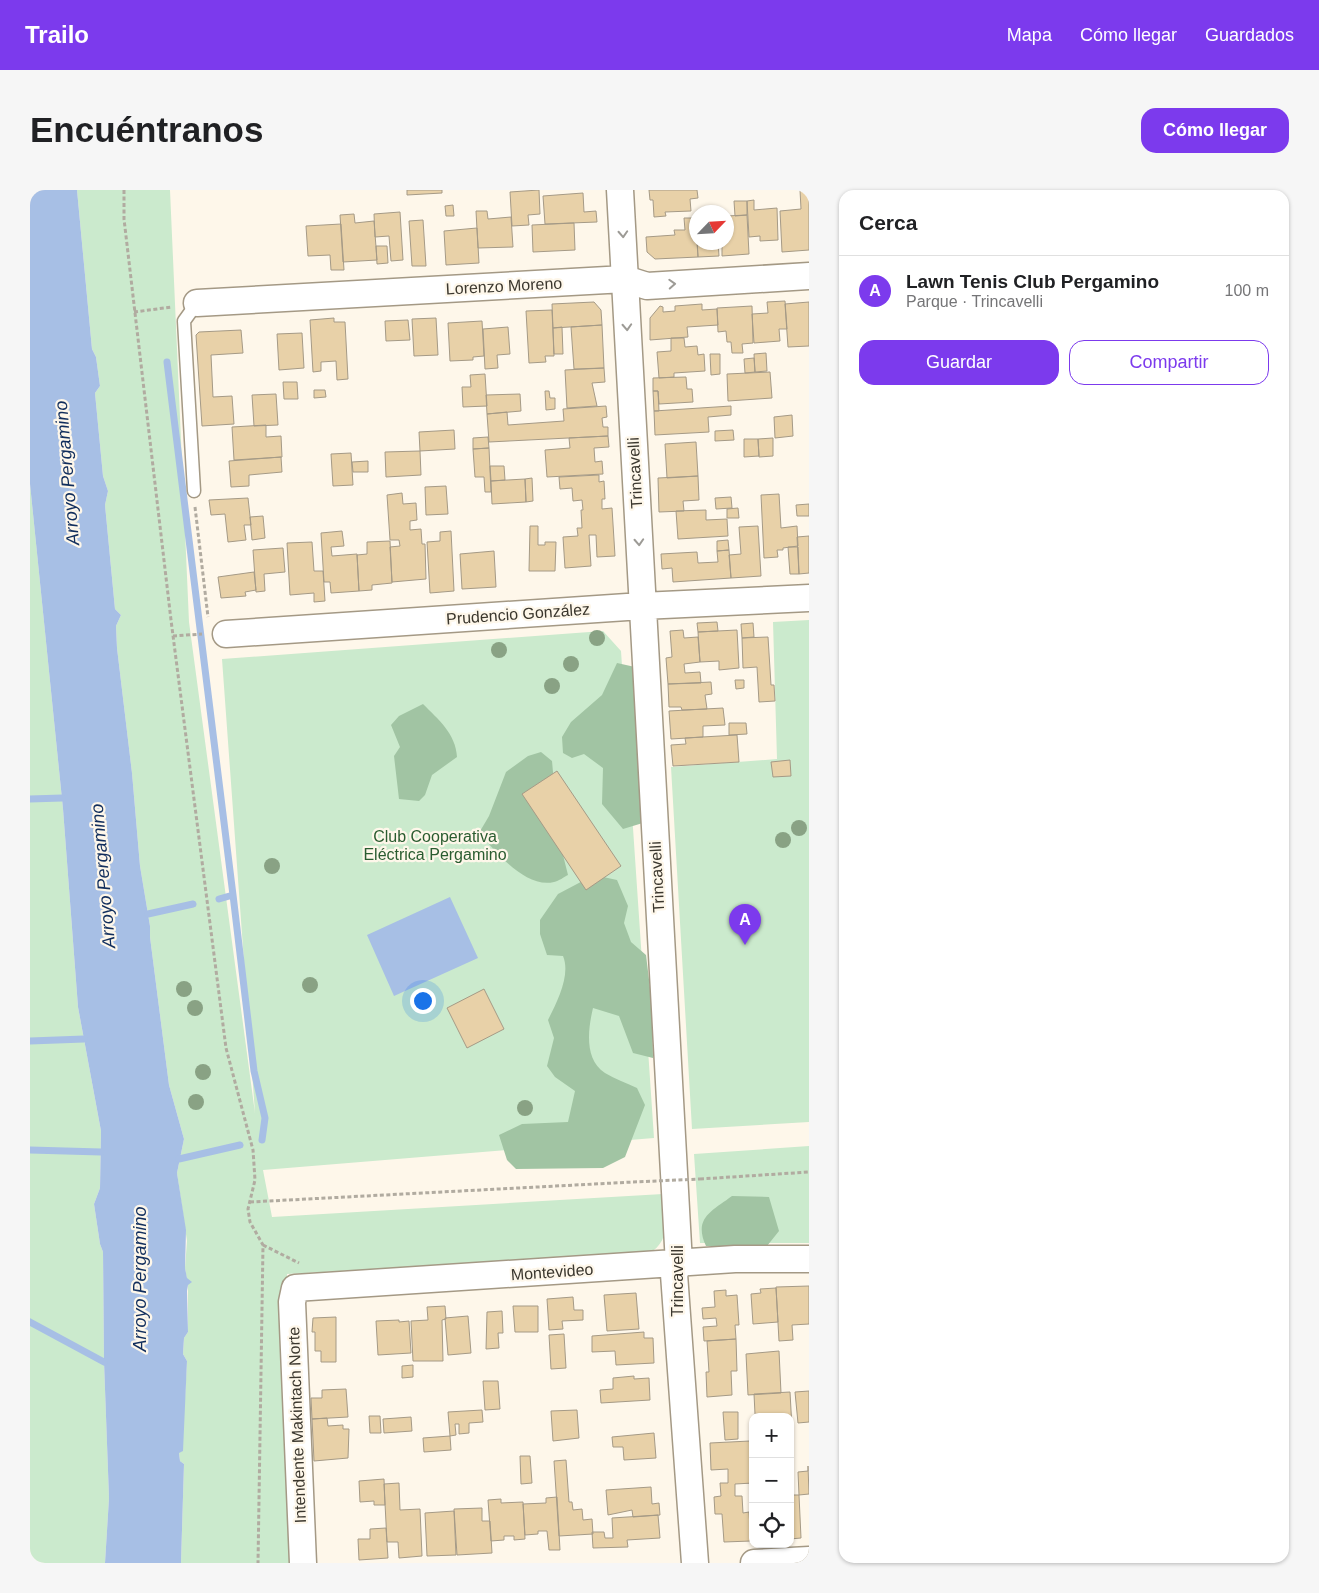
<!DOCTYPE html>
<html lang="es">
<meta charset="utf-8">
<style>
:root{--surface:#fff;--page:#f6f6f6;--text:#202124;--muted:#757577;--line:#e0e0e0;--accent:#7c3aed}
body{margin:0;font-family:Arial,sans-serif;background:var(--page);color:var(--text)}
.controls{position:absolute;right:15px;bottom:15px;display:grid;overflow:hidden;border-radius:10px;box-shadow:0 1px 4px #0004}
.controls button{width:45px;height:45px;display:grid;place-items:center;padding:0;border:0;border-bottom:1px solid var(--line);background:var(--surface);color:var(--text);font:25px sans-serif}
.compass{position:absolute;left:659px;top:15px;width:45px;height:45px;border-radius:50%;background:var(--surface);box-shadow:0 1px 4px #0004;rotate:65deg}
.you{position:absolute;left:392px;top:810px;width:18px;height:18px;margin:-12px;border:4px solid #fff;border-radius:50%;background:#1a73e8;box-shadow:0 0 0 8px #1a73e833}
.badge{display:grid;place-items:center;width:32px;height:32px;border-radius:50%;background:var(--accent);color:#fff;font-size:16px;font-weight:700}
.pin{position:absolute;translate:-50% -41px;filter:drop-shadow(0 1px 2px #0008)}
.pin::after{content:'';position:absolute;top:26px;width:18px;height:15px;background:inherit;clip-path:polygon(0 0,100% 0,50% 100%)}
.list{margin:0;padding:0;list-style:none}
h2{display:flex;justify-content:space-between;align-items:center;height:65px;margin:0;padding:0 20px;font-size:21px}
h2 small{font-size:16px;font-weight:400;color:var(--muted)}
.list li{display:grid;grid-template-columns:32px 1fr auto;gap:15px;align-items:center;box-sizing:border-box;height:70px;padding:0 20px;border-top:1px solid var(--line)}
.list b{display:block;font-size:19px;white-space:nowrap}
.list p{margin:0;font-size:16px;white-space:nowrap;color:var(--muted)}
.list em{font-size:16px;font-style:normal;color:var(--muted)}
.actions{display:flex;gap:10px;padding:15px 20px}
.actions a{flex:1;padding:11px 0;border:1px solid var(--accent);border-radius:15px;text-align:center;font-size:18px;color:var(--accent)}
.actions .main{background:var(--accent);color:#fff}
.icon{flex:none;width:28px;height:28px;fill:none;stroke:currentColor;stroke-width:2;stroke-linecap:round;stroke-linejoin:round}
.map{position:relative;flex:none;width:779px;height:1373px;overflow:hidden;border-radius:15px}
header{display:flex;align-items:center;gap:30px;box-sizing:border-box;height:70px;padding:0 25px;background:var(--accent);color:#fff}
header strong{font-size:24px}
nav{display:flex;gap:28px;margin-inline-start:auto;font-size:18px}
.intro{display:flex;align-items:center;justify-content:space-between;box-sizing:border-box;height:120px;padding:0 30px}
h1{margin:0;font-size:35px}
.button{padding:12px 22px;border-radius:15px;background:var(--accent);color:#fff;font-size:18px;font-weight:700}
main{display:flex;gap:30px;padding:0 30px}
aside{flex:1;background:var(--surface);border-radius:15px;box-shadow:0 1px 4px #0004}
.map>svg:first-child{display:block}
.green{fill:#cbeacd}
.forest{fill:#a1c4a3}
.water{fill:#a7bfe5}
.lines{fill:none;stroke-linecap:round;stroke-linejoin:round}
.stream{stroke:#a7bfe5;stroke-width:7}
.building{fill:#e8d1a8;stroke:#a59a86}
.lane-casing{stroke:#a49985;stroke-width:15}
.street-casing{stroke:#a49985;stroke-width:29}
.path{stroke:#b1aba0;stroke-width:3;stroke-dasharray:4 2.5;stroke-linecap:butt}
.lane{stroke:#fff;stroke-width:12}
.street{stroke:#fff;stroke-width:26}
.path-bridge{stroke:#b1aba0;stroke-width:3;stroke-dasharray:4 2.5;stroke-linecap:butt}
.tree{fill:#89a284}
.oneway{stroke:#9d9b96}
.labels{text-anchor:middle;dominant-baseline:central;stroke-width:4.5;stroke-linejoin:round;paint-order:stroke}
.street-label{font-size:16px;fill:#3b372e;stroke:#fef7ea}
.park-label{font-size:16px;fill:#2a5c30;stroke:#fef7ea}
.water-label{font-size:18px;font-style:italic;fill:#112e5d;stroke:#fef7ea}
</style>
<header>
<strong>Trailo</strong>
<nav><a>Mapa</a><a>Cómo llegar</a><a>Guardados</a></nav>
</header>
<div class="intro"><h1>Encuéntranos</h1><a class="button">Cómo llegar</a></div>
<main>
<div class="map">
<svg width="779" height="1373" viewBox="0 0 779 1373">
<rect width="100%" height="100%" fill="#fef7ea"/>
<path class="green" d="M47,0H140L159,432L225,923L192,469L573,441L591,461L624,948L233,980L242,1027L633,1004C634,1028 643,1050 618,1064L257,1084L264,1373H151L154,1274L150,1271L149,1263L155,1208L157,1171L153,1164L154,1148L158,1142V1095L155,1078L157,1051L147,983L154,949L139,895L120,747V736L110,676L102,583L87,458L86,436L91,425L85,419L75,315L78,301L73,286L65,203L70,196L66,167L62,159Z
M0,294L33,619L48,817L71,941L70,998L64,1014L70,1054L73,1062L74,1172L79,1308L75,1373H0Z
M779,430V932L662,939L641,577L747,569L743,432Z
M779,956V1053H670L664,964Z"/>
<path class="forest" d="M587,473L605,477L616,632L593,639L572,614L573,578L554,564L542,568L533,563L532,547L541,532L572,505Z
M393,514C408,529 426,544 427,567L402,585L395,605L389,611L369,609L364,566L370,557L361,535L369,526Z
M511,562L522,571L529,649L538,685C534,687 529,691 524,692C496,699 466,662 449,643L459,626L476,582L498,566Z
M564,685L587,690L598,716L594,733L601,752L616,765L622,814L623,868L603,863L589,826L563,818C558,839 554,869 575,883C585,889 597,893 607,898L615,915L595,967L573,978L486,979L477,970L469,945L492,934L538,932L545,901L525,887L517,876L524,848L518,830C527,812 541,785 533,766L517,765L510,744V730L528,704Z
M702,1006L739,1007L749,1041L737,1056H676C663,1028 682,1021 702,1006Z"/>
<path class="water" d="M0,0H47L62,159L66,167L70,196L65,203L73,286L78,301L75,315L85,419L91,425L86,436L87,458L102,583L110,676L120,736V747L139,895L154,949L147,983L156,1040L155,1078L157,1088L162,1092L158,1095L157,1101L158,1142L154,1148L153,1164L157,1171L153,1261L149,1263L150,1271L154,1274L151,1373H75L79,1308L74,1172L73,1062L70,1054L64,1014L70,998L71,941L48,817L33,619L0,294Z
M420,707L448,768L364,806L337,745Z"/>
<g class="lines">
<path class="stream" d="M137,172L203,705L189,709
M0,609L32,608
M203,705L224,881L235,928L232,950
M118,724L163,714
M0,851L54,849
M0,960L71,962
M149,969L210,955
M0,1132L74,1172"/>
</g>
<path class="building" d="M377,0H412V3L377,5Z
M509,0L510,24L498,25L499,35L482,36L480,2Z
M619,0H667L668,8L660,9L661,21L635,22L636,26L624,27L623,10H620Z
M770,0H779V60L752,62L750,21L771,19Z
M553,3L554,22L566,21L567,32L515,34L513,6Z
M724,10V20L747,18L748,50L730,51V46L719,47L717,11Z
M704,11H717V25L705,26Z
M423,15L424,26H416L415,16Z
M446,21H457L458,29L481,27L483,57L448,58Z
M370,22L373,70L361,71L359,46L345,47L344,24Z
M324,24L325,33L344,31L347,70L313,72L310,25Z
M717,25L719,64L692,66V54L696,52V26Z
M654,28H666L668,67L625,69L617,62L616,47L645,45L644,40H655Z
M393,30L396,76H382L379,31Z
M544,33L545,60L503,62L502,35Z
M311,34L314,80H301L300,65L278,66L276,36Z
M447,38L449,73L416,75L414,41Z
M667,52H688L689,66L668,67Z
M346,56H357L358,73L347,74Z
M755,111L757,139H749L750,151L724,153L722,124L738,123L737,112Z
M564,112L571,120L572,135L523,138L522,114Z
M779,112V156L758,157L755,114Z
M672,114V120L687,119L688,135L657,137L658,147L620,150V128L630,116L633,117V122L645,121V116Z
M722,116L723,153L712,154L713,163H702L701,152H697L696,141L688,142L687,118Z
M522,120L524,166H515L516,172L499,173L496,121Z
M304,128V132H315L318,189L307,190L306,171L291,172V181L283,182L280,130Z
M406,128L408,165L384,166L382,129Z
M378,130L380,150L356,151L355,131Z
M452,131L454,166L443,167V170L420,171L418,133Z
M572,135L574,178L544,179L541,137Z
M478,137L480,164L467,165L468,178L455,179L453,139Z
M532,137L533,164H524L523,138Z
M211,140L213,163L181,165L183,207L202,206L204,234L172,236L166,145L169,142Z
M272,143L274,178L249,180L247,144Z
M641,148H654L655,157L667,156L668,165L674,164L675,181L644,183V187L629,188L627,162L641,161Z
M736,163L737,181L725,182L724,164Z
M680,164H690V184L681,185Z
M724,168L725,182L715,183L714,169Z
M574,178L575,192L562,193L567,216L537,218L535,180Z
M740,182L742,208L698,211L697,184Z
M455,184L457,216L433,217L432,197H441L440,185Z
M656,187L657,199H662L663,212L629,214L628,201H623V188Z
M253,192H267L268,209H254Z
M284,200H295L296,207L284,208Z
M515,201H519L520,208H525V219L516,220Z
M623,201H628L629,221H624Z
M246,204L248,235L224,236L222,205Z
M490,204L491,221L457,224L456,205Z
M576,216L577,227L572,228L573,237H578V246L459,252L457,224L477,222L478,235L534,231L533,219Z
M701,216V225L678,227L679,242L625,245L624,221Z
M762,225L763,246L745,248L744,227Z
M236,235V247L251,246L252,267L204,270L202,237Z
M424,240L425,259L390,261L389,242Z
M703,240L704,250L685,251V241Z
M578,246L579,257L564,258L565,272L572,271L573,284L517,287L515,260L540,258L539,248Z
M458,247L459,258L443,259V248Z
M743,248V266L729,267L728,249Z
M714,249H728L729,266L714,267Z
M666,252L668,286L637,288L635,254Z
M459,258L461,302H455L454,287H445L443,259Z
M390,261L391,285L356,287L355,262Z
M321,263L323,295L303,296L301,264Z
M251,267L252,282L219,285V296L201,297L199,271Z
M338,271V282H323L322,272Z
M460,276H474L475,290L461,291Z
M569,285V292L574,291L575,309H572V319L582,318L585,366L567,367L566,345H559L561,376L535,378L533,347L548,346L547,338H552L551,320H553L552,310L543,311L542,298L530,299L529,287Z
M668,286L669,310L653,311L654,321L629,322L628,288Z
M502,288L503,311L496,312L495,289Z
M495,289L496,312L462,314L461,291Z
M416,296L418,324L396,325L395,297Z
M372,303L373,314L386,313L387,330L380,331V340L391,339L392,354H395L396,389L362,392L360,357L370,356L369,350H360L357,305Z
M749,304L751,338L767,336L768,356L753,358V360H747L748,367L734,368L731,305Z
M701,307L702,318L686,319L685,308Z
M218,308L221,335H214L216,350L198,352L195,324L181,325L179,310Z
M779,314V326H767L766,315Z
M708,318L709,328H697V319Z
M676,320V330L697,329L698,346L648,349L646,321Z
M233,326L235,348L222,350L220,327Z
M500,336H508V355H515V352H526L525,381H499Z
M728,336L731,386L701,388L699,365L711,364L709,337Z
M312,341L314,356L301,357L302,366L327,364L329,401L301,403L300,392H294L291,343Z
M421,341L424,401L400,403L397,352L410,351V342Z
M779,346V383L769,384L767,347Z
M698,350L699,360L687,361V351Z
M360,351L362,393L342,395V400L329,401L327,365L337,364V352Z
M282,352L284,381H293L295,411L284,412V403L260,405L257,353Z
M758,357H768L769,384H760Z
M253,358L255,382L234,384L235,401L226,402L223,360Z
M699,360L701,388L643,392L642,378L632,379L631,364L667,362L668,373L688,372L687,361Z
M464,361L466,397L432,399L430,364Z
M224,382L226,400L215,402L216,406L191,408L188,387Z
M687,432L688,441L668,442L667,433Z
M723,433L724,447L712,448L711,434Z
M653,440L654,448L668,447L670,472L654,474L655,483L670,482L671,493L638,494L636,468L642,467L640,441Z
M707,440L709,478L689,480V471L670,472L668,442Z
M738,447L741,495H744L745,511L729,512L727,477L713,478L712,448Z
M705,490H714V498L706,499Z
M681,492L682,504L675,505L677,519L652,520L651,517H639L638,494Z
M693,518L695,535L673,536V547L641,549L639,521Z
M699,533H716L717,544L699,545Z
M707,545L709,572L643,576L641,555L656,554L655,548Z
M760,570L761,586L743,587L741,572Z
M527,581L591,676L556,700L492,604Z
M454,799L474,839L437,858L417,818Z
M779,1096V1134L762,1135L763,1150L749,1151L746,1097Z
M746,1098L748,1132L723,1134L721,1104L731,1103L730,1099Z
M696,1100V1106L707,1105L709,1135H705L706,1149L674,1151L673,1137L687,1136L686,1128L673,1129L672,1118L685,1117L684,1101Z
M606,1103L609,1139L577,1141L574,1105Z
M543,1107L544,1120H553V1130L532,1131L533,1139L519,1140L517,1109Z
M415,1116L416,1129L412,1130L413,1171H383L381,1131L398,1130L397,1117Z
M483,1116H508V1142H485Z
M472,1121L473,1143H468L469,1158L456,1159L457,1122Z
M438,1126L441,1163L418,1165L415,1128Z
M306,1127V1172H291V1161H285V1142H282L283,1128Z
M369,1130V1132L379,1131L381,1163L348,1165L346,1131Z
M614,1142V1148H623L624,1173L586,1175L585,1161L562,1162V1146Z
M534,1144L536,1178L521,1179L519,1145Z
M706,1149L707,1181H701L702,1205L677,1207L676,1182H679L677,1151Z
M749,1161L751,1203L718,1205L716,1164Z
M383,1175V1187L372,1188V1176Z
M604,1186V1189L619,1188L620,1210L571,1213L570,1200L583,1199V1188Z
M453,1191H468L470,1219L455,1220Z
M316,1199L318,1227L282,1229L281,1208H292V1200Z
M779,1201V1232L768,1233L765,1202Z
M760,1202L762,1238H760V1227L725,1224L724,1204Z
M452,1220L453,1232L439,1233V1243L429,1244V1234H425L426,1245L420,1246L418,1222Z
M547,1220L549,1248L523,1251L521,1221Z
M693,1222H708V1249L695,1250Z
M339,1226H350L351,1243H340Z
M381,1227L382,1241L354,1243L353,1229Z
M297,1228L298,1236L313,1235V1239H319L318,1268L284,1271L282,1229Z
M624,1243L626,1268L594,1270L593,1257H583L582,1247Z
M420,1246L421,1260L394,1262L393,1248Z
M720,1251V1260H723V1293L705,1294V1306H712L713,1323L719,1322L721,1351L694,1352L692,1324H685L684,1307L691,1306L690,1293H698V1279L681,1280L680,1253Z
M490,1266H500L502,1293L491,1294Z
M536,1270L539,1312H542L543,1320L552,1319L553,1330L562,1329L563,1344L529,1346L524,1271Z
M778,1276L779,1304L769,1305L768,1282L778,1281Z
M354,1289L355,1315H344V1311L330,1312L329,1291Z
M369,1293L370,1320L390,1319L392,1366L369,1368L368,1352H357L354,1294Z
M621,1297L622,1314L629,1313L630,1325L603,1327L602,1320L578,1325L576,1300Z
M760,1305H769L771,1348L760,1349Z
M527,1307L530,1360H519L517,1341H508V1344L495,1345L493,1314L516,1313V1308Z
M471,1309V1313L493,1312L495,1349L484,1350V1346H474V1350L461,1351L458,1310Z
M452,1318V1331H460L462,1363L427,1365L424,1319Z
M424,1321L426,1365L397,1366L395,1323Z
M628,1325L630,1348L597,1350L598,1357L563,1358L562,1342H574L575,1348H583L582,1328Z
M356,1338L358,1368L329,1370L328,1349H340V1339Z"/>
<g class="lines">
<g class="lane-casing">
<path id="lane" d="M164,301L154,131L167,113"/>
</g>
<g class="street-casing">
<path id="street" d="M590,0L649,1074L644,1084L665,1373
M167,113L595,89L617,96L779,86
M196,444L612,416L779,408
M273,1373L262,1112L265,1098L705,1069H779
M724,1373L779,1370"/>
</g>
<path class="path" d="M94,0V29L141,430L196,858L223,960L225,990L218,1019L220,1032L233,1055L228,1373
M104,122L142,117
M165,317L178,427
M143,446L172,444
M670,989L779,982
M220,1012L603,992
M233,1055L269,1073"/>
<use href="#lane" class="lane"/>
<use href="#street" class="street"/>
<path class="path-bridge" d="M603,992L670,989"/>
</g>
<g class="tree">
<circle cx="567" cy="448" r="8"/>
<circle cx="469" cy="460" r="8"/>
<circle cx="541" cy="474" r="8"/>
<circle cx="522" cy="496" r="8"/>
<circle cx="769" cy="638" r="8"/>
<circle cx="753" cy="650" r="8"/>
<circle cx="242" cy="676" r="8"/>
<circle cx="280" cy="795" r="8"/>
<circle cx="154" cy="799" r="8"/>
<circle cx="165" cy="818" r="8"/>
<circle cx="173" cy="882" r="8"/>
<circle cx="166" cy="912" r="8"/>
<circle cx="495" cy="918" r="8"/>
</g>
<defs><path id="oneway-chevron" d="M-2-3.5L2.5 0L-2 3.5" fill="none" stroke-width="1.6" stroke-linecap="round" stroke-linejoin="round" transform="scale(1.25)"/></defs>
<g class="oneway">
<use href="#oneway-chevron" transform="translate(593 44) rotate(87)"/>
<use href="#oneway-chevron" transform="translate(642 94) rotate(-3)"/>
<use href="#oneway-chevron" transform="translate(597 137) rotate(87)"/>
<use href="#oneway-chevron" transform="translate(609 352) rotate(87)"/>
</g>
<g class="labels">
<g class="street-label">
<text transform="translate(474 96) rotate(-3)">Lorenzo Moreno</text>
<text transform="translate(605 283) rotate(-93)">Trincavelli</text>
<text transform="translate(488 424) rotate(-4)">Prudencio González</text>
<text transform="translate(627 687) rotate(-93)">Trincavelli</text>
<text transform="translate(522 1082) rotate(-4)">Montevideo</text>
<text transform="translate(647 1091) rotate(-90)">Trincavelli</text>
<text transform="translate(267 1235) rotate(-92)">Intendente Makintach Norte</text>
</g>
<g class="park-label">
<text x="405" y="646">Club Cooperativa<tspan x="405" dy="18">Eléctrica Pergamino</tspan></text>
</g>
<g class="water-label">
<text transform="translate(37 283) rotate(-95)">Arroyo Pergamino</text>
<text transform="translate(73 686) rotate(-95)">Arroyo Pergamino</text>
<text transform="translate(110 1089) rotate(-90)">Arroyo Pergamino</text>
</g>
</g>
</svg>
<div class="controls">
<button>+</button>
<button>−</button>
<button><svg class="icon" aria-label="locate" viewBox="0 0 24 24"><circle cx="12" cy="12" r="6"/><path d="M12 2v4M12 18v4M2 12h4M18 12h4"/></svg></button>
</div>
<svg class="compass" viewBox="-18 -18 36 36"><path d="M0-13l5 13h-10z" fill="#e53935"/><path d="M0 13l5-13h-10z" fill="#757577"/></svg>
<div class="you"></div>
<div class="pin badge" style="left:715px;top:755px">A</div>
</div>
<aside>
<h2>Cerca<small></small></h2>
<ul class="list">
<li><span class="badge">A</span><div><b>Lawn Tenis Club Pergamino</b><p>Parque · Trincavelli</p></div><em>100 m</em></li>
</ul>
<div class="actions"><a class="main">Guardar</a><a>Compartir</a></div>
</aside>
</main>
